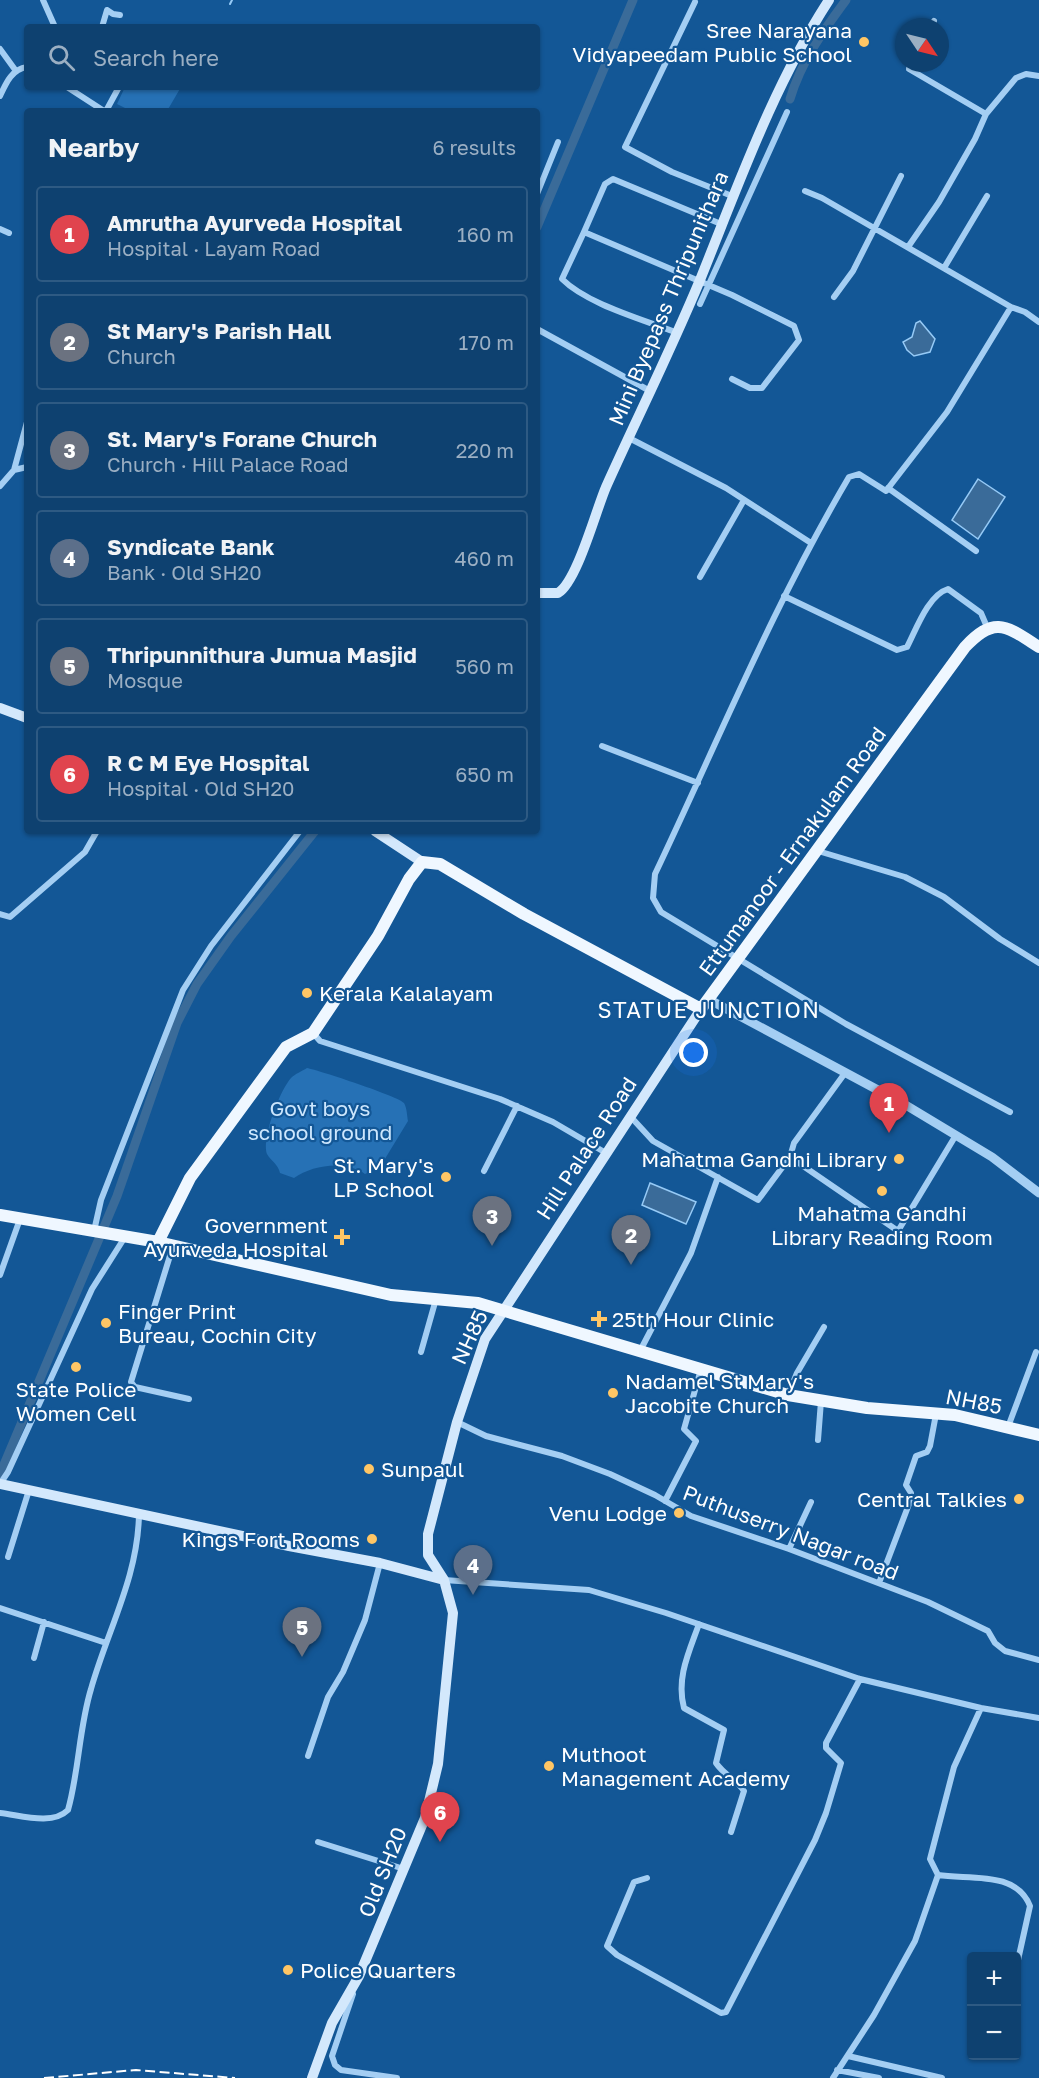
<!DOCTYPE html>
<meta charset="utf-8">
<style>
:root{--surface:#0e4170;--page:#174875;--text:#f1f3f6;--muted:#9bafc3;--line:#2e5a83;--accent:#ffc665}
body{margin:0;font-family:"Golos Text",sans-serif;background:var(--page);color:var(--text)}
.controls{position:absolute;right:18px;bottom:18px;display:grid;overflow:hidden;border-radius:6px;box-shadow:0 2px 4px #0004}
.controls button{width:54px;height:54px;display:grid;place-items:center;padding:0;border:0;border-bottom:2px solid var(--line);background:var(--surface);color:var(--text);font:30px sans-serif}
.compass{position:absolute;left:895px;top:18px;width:54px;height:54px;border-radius:50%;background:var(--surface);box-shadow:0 2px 4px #0004;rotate:125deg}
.you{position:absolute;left:694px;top:1053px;width:21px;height:21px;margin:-15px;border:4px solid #fff;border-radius:50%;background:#1a73e8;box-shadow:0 0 0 9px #1a73e833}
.badge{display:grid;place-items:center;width:39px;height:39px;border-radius:50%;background:var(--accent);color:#fff;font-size:20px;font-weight:700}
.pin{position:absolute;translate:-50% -50px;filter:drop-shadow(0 2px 3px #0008)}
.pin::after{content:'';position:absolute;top:32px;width:21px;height:18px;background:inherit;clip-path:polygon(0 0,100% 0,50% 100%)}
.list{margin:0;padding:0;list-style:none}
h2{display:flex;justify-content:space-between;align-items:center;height:78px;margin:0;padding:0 24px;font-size:26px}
h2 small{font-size:20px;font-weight:400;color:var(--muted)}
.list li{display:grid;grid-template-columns:39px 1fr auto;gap:18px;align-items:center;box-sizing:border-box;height:96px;margin:0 12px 12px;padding:0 12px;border:2px solid var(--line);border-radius:6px}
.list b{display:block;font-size:22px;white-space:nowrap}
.list p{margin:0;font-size:20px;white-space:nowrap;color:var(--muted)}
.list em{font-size:20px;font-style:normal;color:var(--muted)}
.icon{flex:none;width:33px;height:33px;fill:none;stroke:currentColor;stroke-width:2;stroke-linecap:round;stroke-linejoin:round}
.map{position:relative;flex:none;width:1039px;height:2078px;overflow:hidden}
.search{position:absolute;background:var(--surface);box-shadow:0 2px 4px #0004;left:24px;top:24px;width:516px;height:66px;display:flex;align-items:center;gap:15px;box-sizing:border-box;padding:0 21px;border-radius:6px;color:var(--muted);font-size:22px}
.panel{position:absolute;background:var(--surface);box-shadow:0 2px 4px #0004;left:24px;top:108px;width:516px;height:726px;border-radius:6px}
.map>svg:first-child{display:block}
.green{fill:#2671b5}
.water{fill:#3a6b99;stroke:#96caf6;stroke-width:1.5}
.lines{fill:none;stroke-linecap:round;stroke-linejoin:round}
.stream{stroke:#96caf6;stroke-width:2}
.canal{stroke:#3a6b99;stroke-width:9}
.minor{stroke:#a4cef3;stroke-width:6}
.tertiary{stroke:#a4cef3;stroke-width:9}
.secondary{stroke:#d3e8fc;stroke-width:10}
.primary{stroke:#eff7ff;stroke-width:12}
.rail{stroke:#fff;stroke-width:2;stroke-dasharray:10 4.5;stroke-linecap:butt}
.poi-dot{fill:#ffc665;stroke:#135796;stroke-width:2}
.labels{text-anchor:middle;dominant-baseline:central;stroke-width:4.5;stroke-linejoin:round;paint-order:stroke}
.poi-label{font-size:21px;fill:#fff;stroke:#135796;text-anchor:end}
.street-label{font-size:21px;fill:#fff;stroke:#135796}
.park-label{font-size:21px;fill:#cce6fd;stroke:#135796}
.neighbourhood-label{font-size:22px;letter-spacing:1.5px;fill:#fff;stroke:#135796}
</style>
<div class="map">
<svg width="1039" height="2078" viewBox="0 0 1039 2078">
<rect width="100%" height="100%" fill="#135796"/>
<path class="green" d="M125,87H181L167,111H131L117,104Z
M307,1068C318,1070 400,1097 404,1103C407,1108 407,1116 408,1121L380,1167L365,1174C345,1160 313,1165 294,1178L280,1173C278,1164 271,1161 267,1154C261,1139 280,1090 291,1078C295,1074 302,1071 307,1068Z"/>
<path class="water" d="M920,321L935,339L930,352L914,356L907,350L903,342L912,337L916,323Z
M978,479L1005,497L978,539L952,520Z
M650,1183L696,1202L686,1224L642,1205Z"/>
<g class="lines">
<path class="stream" d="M230,4L232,0"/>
<path class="canal" d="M790,99C801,62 823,31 846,0
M537,227L633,0
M0,1474L117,1196L177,1023L197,984L231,936L315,831"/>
<path class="minor" d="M43,0L55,27
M695,2L625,147L672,172L732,196
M102,27L107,10L113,14L120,15
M931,27L934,21
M0,49L16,71
M910,63L909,69L986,114
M67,87L104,111
M0,96C6,83 12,69 27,67
M106,111L119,87
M805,191L822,198L1011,307
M537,194L558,142
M0,229L9,233
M584,232L605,184L613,179L721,224
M908,247L939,202L975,139L986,114L1016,78L1026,74L1039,76
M944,268L987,196
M834,297L853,271L901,176
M700,304L787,112
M537,329L650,391
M675,332C642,319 587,304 562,279L584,232L732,295L794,326L799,340L762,388H750L732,379
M629,438L726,488L811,543
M14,470L27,422
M0,486L14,470L27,467
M888,488L976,551
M700,577L744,500
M784,596L897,650L907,647C916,630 928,595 948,589L981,613L987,627
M602,746L698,783
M818,851L905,877L944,897L1000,939L1039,963
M0,914L10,917L85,852L97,831
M313,1033L320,1041L500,1099L553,1122L606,1153
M1010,1112L846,1024L661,912L653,898L655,874C718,741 774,604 849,477L859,474L886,491L947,412L1011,307L1025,312L1039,322
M630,1116L653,1141L758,1200L790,1157L898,1231L956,1135
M790,1157L794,1143L845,1073
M484,1171L517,1106
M94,1231L101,1200L183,990L211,946L300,831
M173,1246L131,1382L135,1387L189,1399
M0,1275L20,1219
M640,1351L691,1253L718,1177
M421,1352L436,1299
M788,1395L797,1373L824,1327
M457,1422L486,1436L562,1456L610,1474L655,1495L691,1516L789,1549L928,1602L988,1631L995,1643L1005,1651L1039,1660
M1008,1427L1036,1352
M818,1440L821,1401
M0,1484L8,1472L92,1289L125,1237
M665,1501L696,1441L684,1429L701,1369
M789,1549L811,1502
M8,1557L29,1490
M444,1580L589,1590L666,1613L860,1679L981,1708L1039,1718
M879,1583L909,1504L911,1493L906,1485L916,1456L927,1452L930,1446L936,1414
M0,1608L106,1643
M699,1624C689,1652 676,1678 684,1708L724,1730L716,1763C724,1775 737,1780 744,1791L731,1832
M34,1658L44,1622
M308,1756L328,1697L343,1672L365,1620L380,1563
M0,1813C20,1815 52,1826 68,1810C79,1771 79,1728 91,1689C108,1629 138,1577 139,1514
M318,1842L404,1869
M938,1875C968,1880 1016,1870 1030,1906L1016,1969
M647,1878L634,1882L607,1946L617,1955L721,2013L726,2012L815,1840L826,1813L841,1763L826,1748V1743L860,1679
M353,1994L332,2056L335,2065L341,2070L397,2078
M848,2056L942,2078
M837,2070L879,2078
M833,2078L874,2015L915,1941L938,1875L930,1859L954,1767L981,1708"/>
<path class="tertiary" d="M708,999L904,1104L992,1157L1039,1193"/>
<path class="secondary" d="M537,593H558C577,582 596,510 606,487C637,418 671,350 700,280C738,186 773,86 829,0
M0,708L27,718
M375,831L422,862
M0,1484L289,1546L380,1563L444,1580
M312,2078L332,2023L359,1976L425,1818L438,1764L453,1613L444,1580L428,1555V1534L457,1422L485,1339L701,1009"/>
<path class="primary" d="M0,1215L158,1242L391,1295L478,1303L788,1395L867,1408L955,1415L1039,1435
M158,1242L190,1178L286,1047L313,1033L378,936L409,879L422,862L440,864L524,914L701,1009L965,647C995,615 1006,626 1039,647"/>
<path class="rail" d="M44,2078L136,2070L235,2078"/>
</g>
<g class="poi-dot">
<circle cx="864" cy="42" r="6"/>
<circle cx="307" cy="993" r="6"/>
<circle cx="899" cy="1159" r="6"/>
<circle cx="446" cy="1177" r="6"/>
<circle cx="882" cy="1191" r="6"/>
<path d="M339 1228h6v6h6v6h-6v6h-6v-6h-6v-6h6z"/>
<path d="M596 1310h6v6h6v6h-6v6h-6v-6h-6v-6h6z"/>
<circle cx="106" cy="1323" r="6"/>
<circle cx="76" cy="1367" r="6"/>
<circle cx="613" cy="1393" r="6"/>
<circle cx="369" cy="1469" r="6"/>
<circle cx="1019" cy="1499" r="6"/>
<circle cx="679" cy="1513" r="6"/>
<circle cx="372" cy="1539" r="6"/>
<circle cx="549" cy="1766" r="6"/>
<circle cx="288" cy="1970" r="6"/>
</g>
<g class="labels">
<g class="poi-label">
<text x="852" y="30">Sree Narayana<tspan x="852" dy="24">Vidyapeedam Public School</tspan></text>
<text x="319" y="993" text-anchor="start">Kerala Kalalayam</text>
<text x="887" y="1159">Mahatma Gandhi Library</text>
<text x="434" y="1165">St. Mary's<tspan x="434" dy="24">LP School</tspan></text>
<text x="882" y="1213" text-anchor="middle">Mahatma Gandhi<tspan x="882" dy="24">Library Reading Room</tspan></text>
<text x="328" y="1225">Government<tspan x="328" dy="24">Ayurveda Hospital</tspan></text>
<text x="118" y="1311" text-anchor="start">Finger Print<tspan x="118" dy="24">Bureau, Cochin City</tspan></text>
<text x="612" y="1319" text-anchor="start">25th Hour Clinic</text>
<text x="625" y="1381" text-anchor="start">Nadamel St Mary's<tspan x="625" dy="24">Jacobite Church</tspan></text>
<text x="76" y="1389" text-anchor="middle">State Police<tspan x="76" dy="24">Women Cell</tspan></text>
<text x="381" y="1469" text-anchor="start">Sunpaul</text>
<text x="1007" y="1499">Central Talkies</text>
<text x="667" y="1513">Venu Lodge</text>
<text x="360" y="1539">Kings Fort Rooms</text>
<text x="561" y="1754" text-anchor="start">Muthoot<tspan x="561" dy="24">Management Academy</tspan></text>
<text x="300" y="1970" text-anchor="start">Police Quarters</text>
</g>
<g class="street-label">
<text transform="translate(668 298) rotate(-67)">Mini Byepass Thripunithara</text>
<text transform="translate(792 851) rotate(-54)">Ettumanoor - Ernakulam Road</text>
<text transform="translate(586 1148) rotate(-57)">Hill Palace Road</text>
<text transform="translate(469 1337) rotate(-65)">NH85</text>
<text transform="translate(974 1401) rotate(11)">NH85</text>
<text transform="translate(791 1532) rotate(21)">Puthuserry Nagar road</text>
<text transform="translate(382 1872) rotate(-68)">Old SH20</text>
</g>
<g class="park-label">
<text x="320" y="1108">Govt boys<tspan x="320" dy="24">school ground</tspan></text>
</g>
<g class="neighbourhood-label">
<text x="709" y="1009">STATUE JUNCTION</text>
</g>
</g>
</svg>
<div class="controls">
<button>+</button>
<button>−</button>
</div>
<svg class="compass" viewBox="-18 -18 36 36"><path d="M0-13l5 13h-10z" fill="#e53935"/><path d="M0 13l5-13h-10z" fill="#9bafc3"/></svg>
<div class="you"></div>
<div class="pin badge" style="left:889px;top:1133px;background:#e0444e">1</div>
<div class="pin badge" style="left:631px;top:1265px;background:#6b7280">2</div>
<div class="pin badge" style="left:492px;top:1246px;background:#6b7280">3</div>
<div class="pin badge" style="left:473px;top:1595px;background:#5c6f8a">4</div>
<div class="pin badge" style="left:302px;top:1657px;background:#6b7280">5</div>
<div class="pin badge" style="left:440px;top:1842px;background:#e0444e">6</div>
<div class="search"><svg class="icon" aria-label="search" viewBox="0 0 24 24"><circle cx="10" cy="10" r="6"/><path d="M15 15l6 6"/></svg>Search here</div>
<section class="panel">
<h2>Nearby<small>6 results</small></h2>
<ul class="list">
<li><span class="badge" style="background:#e0444e">1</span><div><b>Amrutha Ayurveda Hospital</b><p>Hospital · Layam Road</p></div><em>160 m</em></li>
<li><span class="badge" style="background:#6b7280">2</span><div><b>St Mary's Parish Hall</b><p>Church</p></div><em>170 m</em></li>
<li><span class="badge" style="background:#6b7280">3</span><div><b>St. Mary's Forane Church</b><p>Church · Hill Palace Road</p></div><em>220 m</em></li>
<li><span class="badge" style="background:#5c6f8a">4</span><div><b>Syndicate Bank</b><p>Bank · Old SH20</p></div><em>460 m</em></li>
<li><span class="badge" style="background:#6b7280">5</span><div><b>Thripunnithura Jumua Masjid</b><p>Mosque</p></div><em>560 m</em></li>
<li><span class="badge" style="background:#e0444e">6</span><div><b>R C M Eye Hospital</b><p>Hospital · Old SH20</p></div><em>650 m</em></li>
</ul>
</section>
</div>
